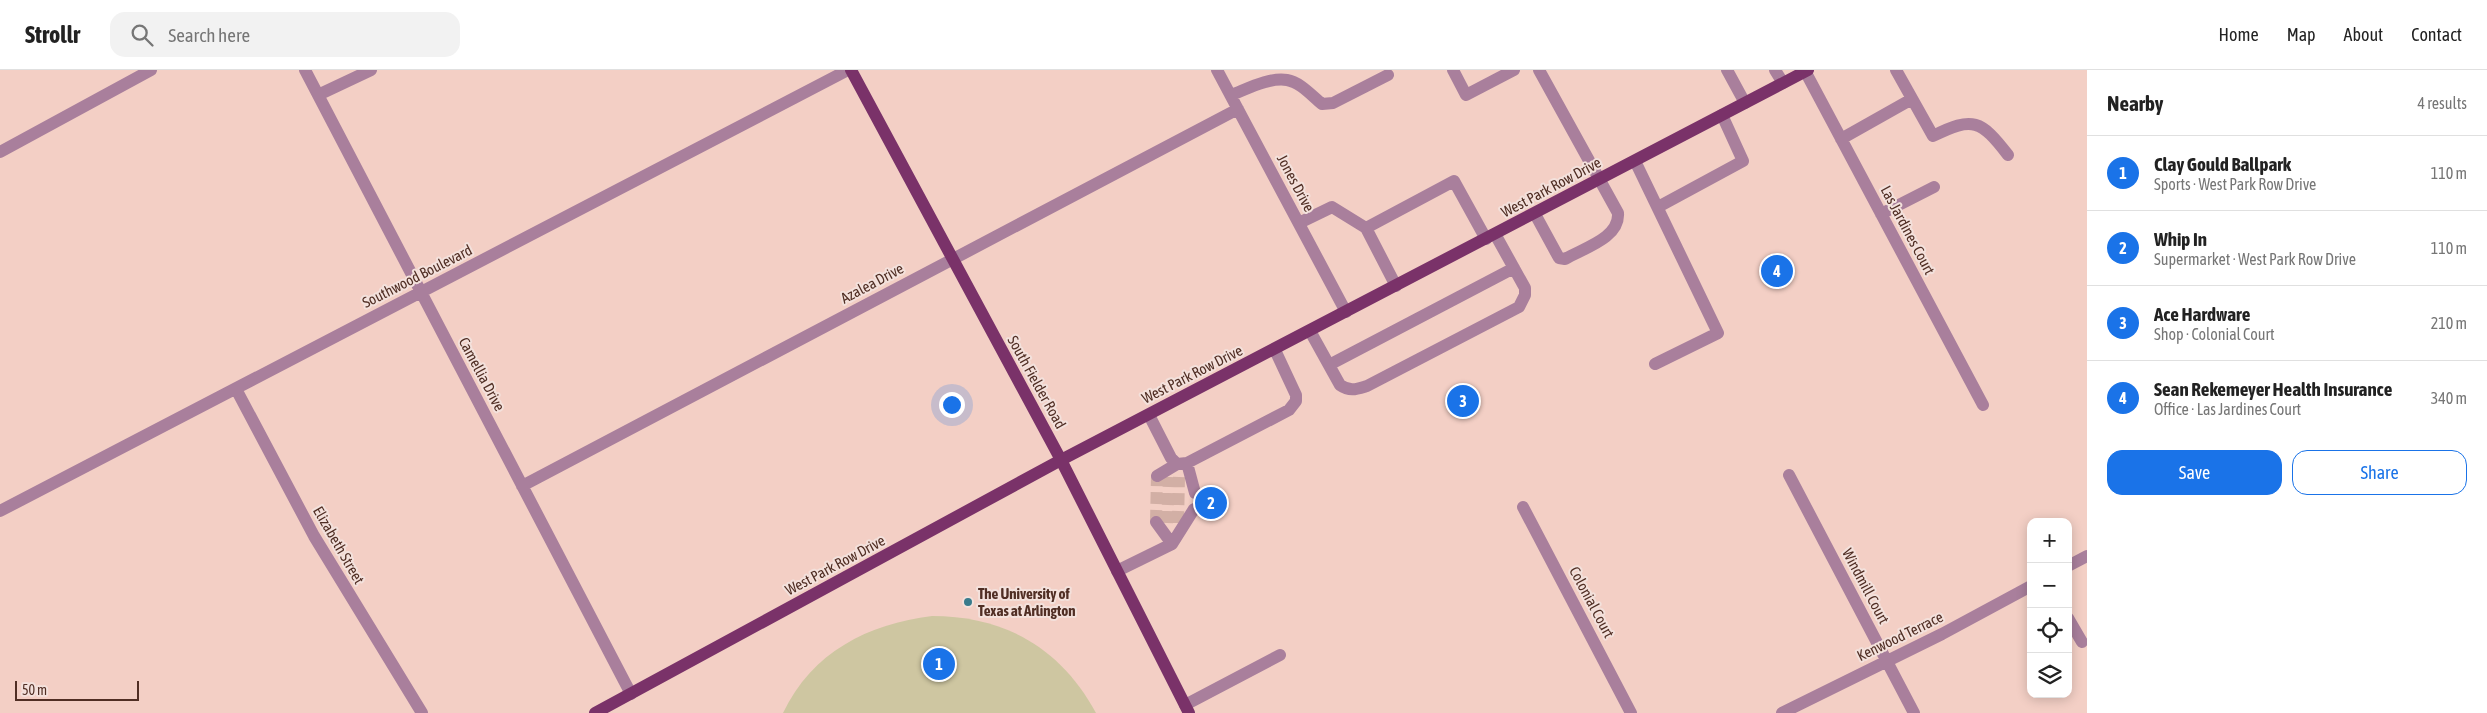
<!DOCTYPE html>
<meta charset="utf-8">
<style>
:root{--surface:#fff;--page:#f2f2f2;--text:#222;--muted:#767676;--line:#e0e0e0;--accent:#1a73e8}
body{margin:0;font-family:"Asap Condensed",sans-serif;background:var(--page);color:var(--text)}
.controls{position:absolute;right:15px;bottom:15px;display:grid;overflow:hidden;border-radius:10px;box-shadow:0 2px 12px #0003}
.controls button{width:45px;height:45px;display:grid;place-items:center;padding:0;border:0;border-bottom:1px solid var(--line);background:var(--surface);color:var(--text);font:25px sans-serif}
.scale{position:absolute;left:15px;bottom:12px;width:124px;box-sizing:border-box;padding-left:5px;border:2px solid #502e24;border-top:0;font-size:14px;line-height:18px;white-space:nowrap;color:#502e24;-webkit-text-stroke:4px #f3e1dc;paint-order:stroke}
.you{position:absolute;left:951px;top:334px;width:18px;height:18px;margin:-12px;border:4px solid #fff;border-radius:50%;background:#1a73e8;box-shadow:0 0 0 8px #1a73e833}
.badge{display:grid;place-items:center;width:32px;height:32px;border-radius:50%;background:var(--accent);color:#fff;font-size:16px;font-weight:700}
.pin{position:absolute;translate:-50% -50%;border:2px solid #fff;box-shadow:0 1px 5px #0006}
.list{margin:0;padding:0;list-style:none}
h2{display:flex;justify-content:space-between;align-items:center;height:65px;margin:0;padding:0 20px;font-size:21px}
h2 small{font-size:16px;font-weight:400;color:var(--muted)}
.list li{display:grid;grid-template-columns:32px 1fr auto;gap:15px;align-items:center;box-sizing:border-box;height:75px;padding:0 20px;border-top:1px solid var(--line)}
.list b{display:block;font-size:19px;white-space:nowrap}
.list p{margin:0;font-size:16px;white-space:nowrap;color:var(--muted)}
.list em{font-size:16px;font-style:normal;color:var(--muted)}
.actions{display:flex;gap:10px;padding:15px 20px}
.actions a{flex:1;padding:11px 0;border:1px solid var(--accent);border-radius:15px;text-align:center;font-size:18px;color:var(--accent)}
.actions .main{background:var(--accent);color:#fff}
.icon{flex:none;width:28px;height:28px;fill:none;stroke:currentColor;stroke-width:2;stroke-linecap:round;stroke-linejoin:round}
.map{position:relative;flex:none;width:2087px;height:643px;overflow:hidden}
header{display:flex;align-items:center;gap:30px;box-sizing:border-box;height:70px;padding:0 25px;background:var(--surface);border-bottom:1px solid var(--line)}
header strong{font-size:24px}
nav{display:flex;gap:28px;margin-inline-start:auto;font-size:18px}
.search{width:350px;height:45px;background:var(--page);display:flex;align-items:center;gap:12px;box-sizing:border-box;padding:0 18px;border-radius:15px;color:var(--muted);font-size:19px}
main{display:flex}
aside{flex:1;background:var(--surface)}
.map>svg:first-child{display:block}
.green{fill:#cec6a1}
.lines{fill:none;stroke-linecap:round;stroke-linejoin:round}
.minor-tunnel{stroke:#d2afa5;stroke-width:12;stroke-dasharray:12 6;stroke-linecap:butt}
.minor{stroke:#a97f9c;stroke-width:12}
.major{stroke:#7a3269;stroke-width:12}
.poi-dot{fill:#397b8c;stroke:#f3e1dc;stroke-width:2}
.labels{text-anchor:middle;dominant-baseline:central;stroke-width:4;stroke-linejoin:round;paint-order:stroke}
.street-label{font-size:15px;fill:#502e24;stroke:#f3e1dc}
.poi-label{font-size:15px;font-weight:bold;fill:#502e24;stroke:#f3e1dc;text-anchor:start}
</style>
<header>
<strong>Strollr</strong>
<div class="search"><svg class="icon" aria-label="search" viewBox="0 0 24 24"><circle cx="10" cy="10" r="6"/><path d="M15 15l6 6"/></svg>Search here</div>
<nav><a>Home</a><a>Map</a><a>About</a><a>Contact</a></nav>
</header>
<main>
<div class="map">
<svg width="2087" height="643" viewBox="0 0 2087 643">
<rect width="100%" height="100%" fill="#f3cfc5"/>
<path class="green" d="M932,546C1005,546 1061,578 1096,643H783C812,582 868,554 932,546Z"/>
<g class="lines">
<path class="minor-tunnel" d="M1156,452L1157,406
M1167,453L1169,407
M1178,453L1179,407"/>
<path class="minor" d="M305,0L631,624
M1217,0L1346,242
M1453,0L1466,25L1514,0
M1727,0L1745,33
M1775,0L1783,13
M1896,0L1933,66C1973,46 1981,50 2008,85
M1805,1L1983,335
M318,25L371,0
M1231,25C1247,19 1269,7 1287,10C1300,12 1312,26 1322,34L1333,33L1388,5
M1841,69L1912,29
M0,82L151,0
M1635,91L1718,263L1655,294
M1658,137L1743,91L1722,45
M1535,144L1559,188L1565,189C1584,178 1620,168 1618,143L1539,0
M1881,144L1934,117
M1299,153L1332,137L1366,158
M1396,216L1366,158L1454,111L1486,169
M1310,261L1340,315C1350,322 1357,319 1367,316L1519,237L1525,225V218L1495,164
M1329,295L1514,198
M236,319L314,466L422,643
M1149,345L1171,388L1177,394L1187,393L1289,340L1296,331V325L1275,280
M1187,393L1195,423
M1789,405L1914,643
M1157,406L1177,394
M522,416L1238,39
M1523,437L1631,643
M0,441L848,0
M1156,452L1172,474
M2068,496L2087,486
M1117,501L1172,474L1194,439
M2068,548L2082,572
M1185,635L1280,585
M1782,643L1942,564L2031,516"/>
<path class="major" d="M851,0L1061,390L1189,643
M595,643L1061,390L1808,0"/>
</g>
<circle class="poi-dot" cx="968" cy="532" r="5"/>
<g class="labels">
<g class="street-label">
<text transform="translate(1296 113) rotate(62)">Jones Drive</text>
<text transform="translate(1551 117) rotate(-28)">West Park Row Drive</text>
<text transform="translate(1908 160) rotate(62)">Las Jardines Court</text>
<text transform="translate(417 206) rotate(-27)">Southwood Boulevard</text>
<text transform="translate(872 213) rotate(-28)">Azalea Drive</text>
<text transform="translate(482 304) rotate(62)">Camellia Drive</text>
<text transform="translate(1192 304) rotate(-27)">West Park Row Drive</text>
<text transform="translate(1037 312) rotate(61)">South Fielder Road</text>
<text transform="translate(339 475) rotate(60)">Elizabeth Street</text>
<text transform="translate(835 495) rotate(-28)">West Park Row Drive</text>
<text transform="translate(1866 516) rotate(62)">Windmill Court</text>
<text transform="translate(1592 532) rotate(62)">Colonial Court</text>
<text transform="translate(1900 566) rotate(-26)">Kenwood Terrace</text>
</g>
<g class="poi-label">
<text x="978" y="523">The University of<tspan x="978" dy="17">Texas at Arlington</tspan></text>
</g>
</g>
</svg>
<div class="controls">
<button>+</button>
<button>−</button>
<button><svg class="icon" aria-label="locate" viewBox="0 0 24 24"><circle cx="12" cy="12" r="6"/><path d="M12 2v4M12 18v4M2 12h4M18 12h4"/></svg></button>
<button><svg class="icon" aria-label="layers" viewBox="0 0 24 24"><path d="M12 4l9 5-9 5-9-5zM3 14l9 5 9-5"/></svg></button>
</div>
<div class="scale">50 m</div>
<div class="you"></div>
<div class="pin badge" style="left:939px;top:594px">1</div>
<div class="pin badge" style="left:1211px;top:433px">2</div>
<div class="pin badge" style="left:1463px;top:331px">3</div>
<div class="pin badge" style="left:1777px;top:201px">4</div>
</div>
<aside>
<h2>Nearby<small>4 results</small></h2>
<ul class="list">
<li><span class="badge">1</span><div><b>Clay Gould Ballpark</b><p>Sports · West Park Row Drive</p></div><em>110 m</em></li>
<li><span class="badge">2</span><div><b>Whip In</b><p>Supermarket · West Park Row Drive</p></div><em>110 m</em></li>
<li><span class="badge">3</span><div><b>Ace Hardware</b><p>Shop · Colonial Court</p></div><em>210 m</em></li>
<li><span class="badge">4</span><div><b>Sean Rekemeyer Health Insurance</b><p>Office · Las Jardines Court</p></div><em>340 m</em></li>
</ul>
<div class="actions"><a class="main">Save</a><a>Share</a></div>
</aside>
</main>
